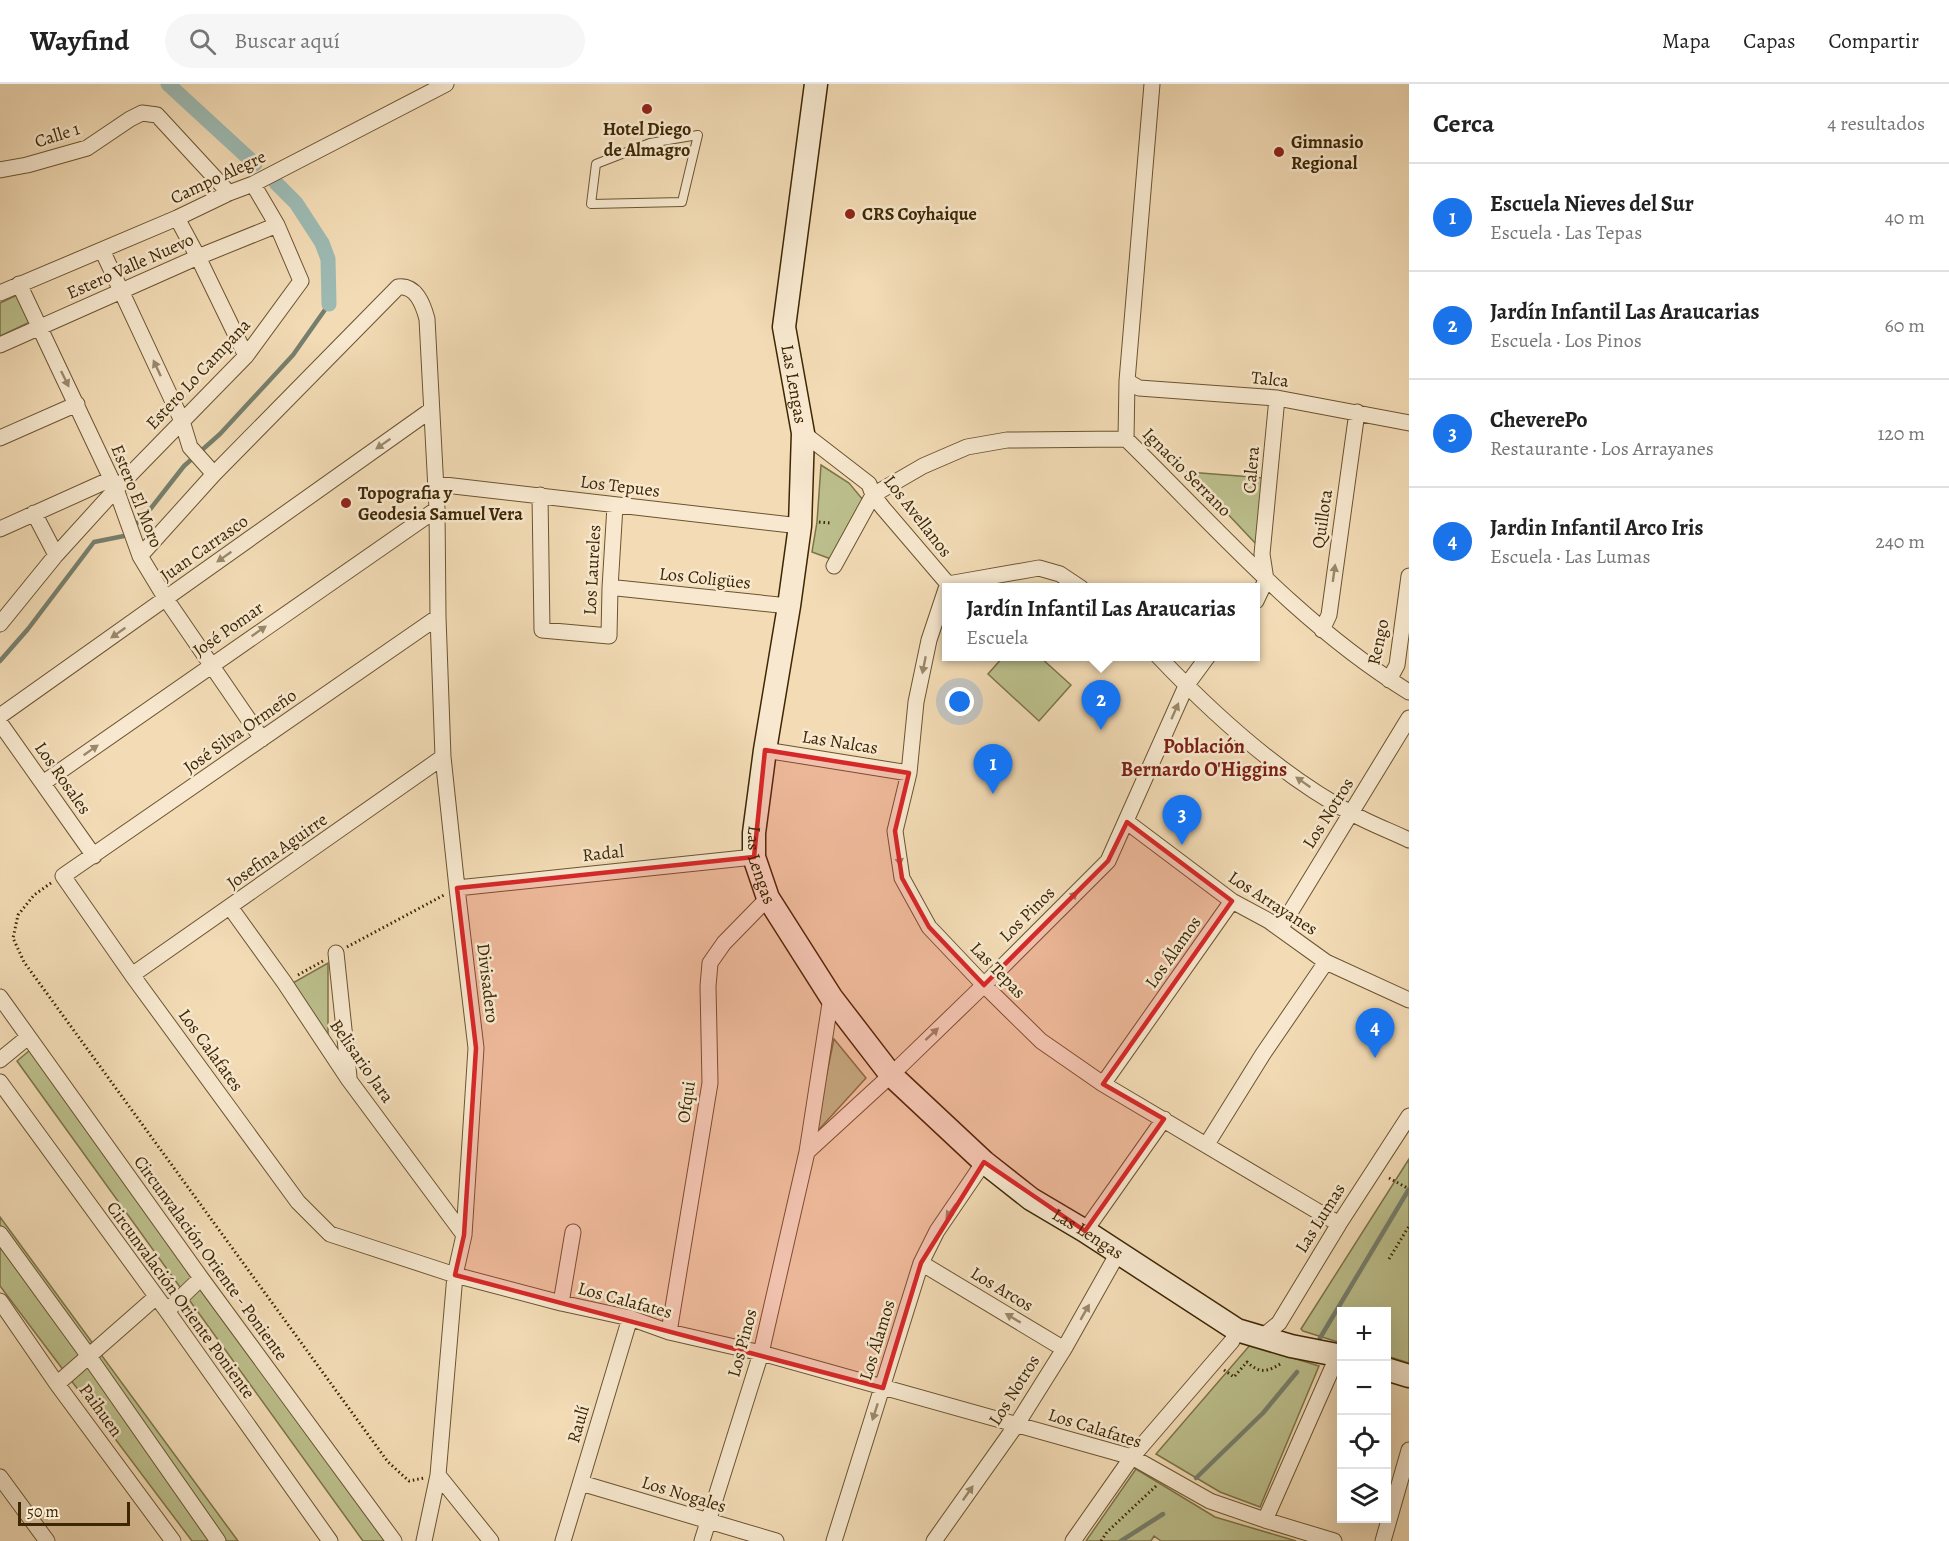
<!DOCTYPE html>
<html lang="es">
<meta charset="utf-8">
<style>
:root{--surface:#fff;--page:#f6f6f6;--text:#222;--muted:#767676;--line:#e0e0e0;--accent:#1a73e8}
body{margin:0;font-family:Alegreya,serif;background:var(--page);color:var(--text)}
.controls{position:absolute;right:18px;bottom:18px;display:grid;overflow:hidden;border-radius:0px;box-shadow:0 6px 24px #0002}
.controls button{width:54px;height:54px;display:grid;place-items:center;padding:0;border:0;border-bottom:2px solid var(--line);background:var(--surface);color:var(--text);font:30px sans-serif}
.scale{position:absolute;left:18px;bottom:15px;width:112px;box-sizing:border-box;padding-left:6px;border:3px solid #3d2703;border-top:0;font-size:16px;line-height:21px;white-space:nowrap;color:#3d2703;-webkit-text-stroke:4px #f7e8cf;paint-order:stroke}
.you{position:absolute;left:960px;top:618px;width:21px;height:21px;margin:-15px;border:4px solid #fff;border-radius:50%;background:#1a73e8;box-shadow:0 0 0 9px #1a73e833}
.badge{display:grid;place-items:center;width:39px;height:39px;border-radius:50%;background:var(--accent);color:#fff;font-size:20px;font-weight:700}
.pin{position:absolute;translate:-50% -50px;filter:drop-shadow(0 2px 3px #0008)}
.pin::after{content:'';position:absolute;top:32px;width:21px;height:18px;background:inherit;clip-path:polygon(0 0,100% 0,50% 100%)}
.popup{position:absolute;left:942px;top:499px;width:318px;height:78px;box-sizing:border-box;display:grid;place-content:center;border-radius:0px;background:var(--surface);filter:drop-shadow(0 2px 4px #0005);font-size:20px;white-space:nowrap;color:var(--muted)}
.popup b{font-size:22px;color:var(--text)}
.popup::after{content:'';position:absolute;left:50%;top:100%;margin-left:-12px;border:12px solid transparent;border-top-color:var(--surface)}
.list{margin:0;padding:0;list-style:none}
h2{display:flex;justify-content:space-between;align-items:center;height:78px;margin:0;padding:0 24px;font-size:26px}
h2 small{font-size:20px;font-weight:400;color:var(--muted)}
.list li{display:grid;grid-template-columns:39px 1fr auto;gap:18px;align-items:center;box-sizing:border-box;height:108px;padding:0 24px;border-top:2px solid var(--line)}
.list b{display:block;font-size:22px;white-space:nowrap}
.list p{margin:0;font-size:20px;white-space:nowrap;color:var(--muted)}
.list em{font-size:20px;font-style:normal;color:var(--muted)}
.icon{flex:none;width:33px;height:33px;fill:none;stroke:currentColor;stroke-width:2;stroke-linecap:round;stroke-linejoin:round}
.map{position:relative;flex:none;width:1409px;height:1457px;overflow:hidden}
header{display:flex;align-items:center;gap:36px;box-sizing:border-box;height:84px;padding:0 30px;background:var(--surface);border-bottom:2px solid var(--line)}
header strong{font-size:28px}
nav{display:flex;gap:33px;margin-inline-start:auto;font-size:21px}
.search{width:420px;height:54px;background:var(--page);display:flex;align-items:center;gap:15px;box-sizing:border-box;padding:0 21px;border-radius:33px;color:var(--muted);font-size:22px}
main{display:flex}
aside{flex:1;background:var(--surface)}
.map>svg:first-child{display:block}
.green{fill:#bcc08d;stroke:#7c7448;stroke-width:1.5}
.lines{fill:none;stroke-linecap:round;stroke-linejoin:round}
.stream{stroke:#767f6d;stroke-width:4.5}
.canal{stroke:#9cbab3;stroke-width:15}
.lane-casing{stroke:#6a5430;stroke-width:10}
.street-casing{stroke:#6a5430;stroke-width:17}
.secondary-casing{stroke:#3d2703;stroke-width:25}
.path{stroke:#3d2703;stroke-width:3;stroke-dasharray:1.5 3;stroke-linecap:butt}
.lane{stroke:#f7e8cf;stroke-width:8}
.street{stroke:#f7e8cf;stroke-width:15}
.secondary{stroke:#f7e8cf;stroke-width:22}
.oneway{fill:#9a8869}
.marked{fill:#d62828;fill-opacity:0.2;stroke:#d62828;stroke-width:4.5;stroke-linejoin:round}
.poi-dot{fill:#8f2418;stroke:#f7e8cf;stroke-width:2}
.labels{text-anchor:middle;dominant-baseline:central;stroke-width:5;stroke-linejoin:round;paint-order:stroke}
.poi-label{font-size:18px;font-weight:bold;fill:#3d2703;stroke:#f7e8cf;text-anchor:start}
.street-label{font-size:18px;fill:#3d2703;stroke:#f7e8cf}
.neighbourhood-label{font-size:20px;font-weight:bold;fill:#7a1f14;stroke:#f7e8cf}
</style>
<header>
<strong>Wayfind</strong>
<div class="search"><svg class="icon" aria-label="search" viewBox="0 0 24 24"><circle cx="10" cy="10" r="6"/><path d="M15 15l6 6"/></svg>Buscar aquí</div>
<nav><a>Mapa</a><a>Capas</a><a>Compartir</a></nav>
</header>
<main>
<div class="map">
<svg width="1409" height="1457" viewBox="0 0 1409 1457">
<rect width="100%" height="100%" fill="#f2dbb5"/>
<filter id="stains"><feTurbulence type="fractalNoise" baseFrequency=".00333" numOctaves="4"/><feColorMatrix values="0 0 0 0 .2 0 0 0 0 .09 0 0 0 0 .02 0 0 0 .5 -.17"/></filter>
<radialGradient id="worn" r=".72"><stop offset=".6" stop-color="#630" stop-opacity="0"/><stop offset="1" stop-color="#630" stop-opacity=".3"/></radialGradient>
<path class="green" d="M17,211L30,238L0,252V219Z
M821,381L849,399L864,417L831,475L812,468L817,438Z
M1188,388L1264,394L1258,462Z
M1003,573H1040L1071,601L1039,637L988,590Z
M328,879V971L284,904Z
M834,955L866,994L814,1051Z
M37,960L396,1457H363L17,977Z
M1409,1075V1279L1387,1272L1386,1228H1342L1341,1259L1303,1247L1301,1245Z
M0,1133L238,1457H192L0,1202Z
M1250,1261L1319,1282L1260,1423L1220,1408L1156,1370Z
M1136,1385L1215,1433L1296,1457H1161L1154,1452L1151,1457H1086Z"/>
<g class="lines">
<path class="stream" d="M0,577L28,545L94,458L124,452L148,428L184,382L220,350L293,271L329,220
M1320,1254L1409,1105
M1196,1394L1263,1329L1297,1288
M1121,1457L1163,1430"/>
<path class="canal" d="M168,0L255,80
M276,99L296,119L322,159L328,175L329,220"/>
<g class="lane-casing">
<path id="lane" d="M698,51L682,118L591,120L596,80L650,59Z"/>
</g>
<g class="street-casing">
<path id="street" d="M1152,0L1127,297L1126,355C1216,443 1300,541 1409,608
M0,86L27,81L87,64L130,35L142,29L157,31L229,109
M177,134L198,173L246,272
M102,166L182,337L190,363L214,390L398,203C416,201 423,220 427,235L437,425L438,533L443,673L457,804L476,964L464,1151L455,1191L438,1391L424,1457
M19,200L116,405L140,472L166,515L262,655
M0,209L177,134L229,109L253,100L446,0
M0,261L198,173L277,141
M1127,297L1139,304L1277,314L1409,339
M803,349L869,400L873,411L883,424L948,500
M0,354L77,320
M436,400L800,442
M540,411L542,546L609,552L610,504L615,422
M34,429L56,471
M0,445L111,395
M140,472L214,390
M834,482L873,411L923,382L967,363L1007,356L1126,355
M948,500L1039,484L1060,490L1081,504
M617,504L789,522
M946,505L929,556L916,618L909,689L895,747L902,794L929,843L984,901L1041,957L1103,1000L1339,1140
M1256,517L1266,496L1262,470L1277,314
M438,533L63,792L132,891L298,1118L330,1150L455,1191L561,1219L630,1234L669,1248L761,1269L1132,1373L1210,1417L1265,1436L1334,1457
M0,540L56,471L116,405L246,272L301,197L277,141L253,100
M1322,546L1329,531L1357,328
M1158,572C1213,630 1280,691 1351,729C1369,739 1390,747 1409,756
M1389,596L1397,581L1409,492
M0,632L431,326
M0,639L94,772
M765,666L909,689
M43,699L437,425
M1127,738L1232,817L1269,837L1326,878L1409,916
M457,804L754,773
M230,823L284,898L349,996L464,1151
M1280,845L1409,634
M336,869L349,993
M132,891L443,673
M0,913L201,1194L394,1457
M0,976L28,953
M0,998L167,1227L330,1457
M1103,1000L1232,817
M1207,1060L1263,970L1326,878
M807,1068L831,913
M1085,1147L1164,1035
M0,1150L88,1271L218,1457
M921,1179L1064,1265
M0,1217L57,1300L173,1457
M561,1219L573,1148
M167,1227L201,1194
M669,1248L710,999L708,902L710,879L724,859L768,814
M1261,1254L1279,1239L1339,1140L1409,1032
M57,1300L156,1213
M438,1391L491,1457
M0,1393L47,1457
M581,1399L776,1457
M1265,1436L1338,1271
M563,1457L630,1234
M702,1457L761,1269L807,1068L891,991L984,901L1108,777L1186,602L1208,572
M834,1457L921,1179L937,1147L984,1078
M934,1457L1017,1340L1064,1265L1118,1169
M1073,1457L1132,1373L1232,1257L1237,1246
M1383,1457L1409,1366"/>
</g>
<g class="secondary-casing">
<g id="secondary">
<path id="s1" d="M816,0L784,243L803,349L800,442L789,522L765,666L754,749V773L768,814L831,913L891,991L984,1078L1031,1115L1085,1147L1237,1246L1291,1262L1342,1272"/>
<path d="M1386,1285L1409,1292"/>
</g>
</g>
<path class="path" d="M819,438L830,439
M51,799L34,811L18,831L13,854L24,878L388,1378L409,1397L424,1394
M347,863L444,811
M298,891L323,877
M1389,1094L1409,1105
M1389,1175L1409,1142
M1224,1286L1234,1293L1247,1278C1260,1290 1267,1288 1282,1279
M1101,1457L1107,1448L1156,1402"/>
<use href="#lane" class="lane"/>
<use href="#street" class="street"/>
<use href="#secondary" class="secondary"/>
</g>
<defs><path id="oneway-solid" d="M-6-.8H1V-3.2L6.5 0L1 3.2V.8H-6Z" transform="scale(1.5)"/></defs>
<g class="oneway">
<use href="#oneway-solid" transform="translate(157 284) rotate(-115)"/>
<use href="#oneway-solid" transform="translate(65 295) rotate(64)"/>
<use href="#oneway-solid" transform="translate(383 360) rotate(145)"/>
<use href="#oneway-solid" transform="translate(224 473) rotate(145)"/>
<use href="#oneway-solid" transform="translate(1334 489) rotate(-82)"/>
<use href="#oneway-solid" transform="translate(259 547) rotate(-35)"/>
<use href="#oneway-solid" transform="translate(118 549) rotate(145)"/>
<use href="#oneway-solid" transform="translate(924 581) rotate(101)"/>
<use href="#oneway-solid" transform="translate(1175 627) rotate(-66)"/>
<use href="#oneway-solid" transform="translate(91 666) rotate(-35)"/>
<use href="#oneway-solid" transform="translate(1303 698) rotate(-145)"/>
<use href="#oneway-solid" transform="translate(899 773) rotate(82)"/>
<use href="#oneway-solid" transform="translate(1071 814) rotate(-45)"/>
<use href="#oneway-solid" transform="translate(932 950) rotate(-43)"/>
<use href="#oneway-solid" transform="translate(951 1127) rotate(125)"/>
<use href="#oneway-solid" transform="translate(1085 1228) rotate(-60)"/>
<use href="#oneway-solid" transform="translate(1013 1234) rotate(-149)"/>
<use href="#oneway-solid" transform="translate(875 1328) rotate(108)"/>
<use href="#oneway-solid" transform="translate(968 1409) rotate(-55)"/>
</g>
<path class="marked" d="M765,666L909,689L895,747L902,794L929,843L984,901L1108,777L1127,738L1232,817L1103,1000L1164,1035L1085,1147L984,1078L921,1179L883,1304L455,1191L464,1151L476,964L457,804L754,773Z"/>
<g class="poi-dot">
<circle cx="647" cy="25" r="6"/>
<circle cx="1279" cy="68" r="6"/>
<circle cx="850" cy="130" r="6"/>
<circle cx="346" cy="419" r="6"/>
</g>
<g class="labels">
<g class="poi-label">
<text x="647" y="45" text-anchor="middle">Hotel Diego<tspan x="647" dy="21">de Almagro</tspan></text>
<text x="1291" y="58">Gimnasio<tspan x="1291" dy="21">Regional</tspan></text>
<text x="862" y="130">CRS Coyhaique</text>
<text x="358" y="409">Topografia y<tspan x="358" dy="21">Geodesia Samuel Vera</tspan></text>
</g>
<g class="street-label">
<text transform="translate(57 51) rotate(-18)">Calle 1</text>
<text transform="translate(218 93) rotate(-25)">Campo Alegre</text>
<text transform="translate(130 182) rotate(-24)">Estero Valle Nuevo</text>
<text transform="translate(198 290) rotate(-47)">Estero Lo Campana</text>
<text transform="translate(1270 295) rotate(6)">Talca</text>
<text stroke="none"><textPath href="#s1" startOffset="303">Las Lengas</textPath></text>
<text transform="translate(1251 386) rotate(-85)">Calera</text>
<text transform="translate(1187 388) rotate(45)">Ignacio Serrano</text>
<text transform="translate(620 402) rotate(7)">Los Tepues</text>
<text transform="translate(137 412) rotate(68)">Estero El Moro</text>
<text transform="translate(918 432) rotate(52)">Los Avellanos</text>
<text transform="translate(1322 435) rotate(-82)">Quillota</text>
<text transform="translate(204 464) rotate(-35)">Juan Carrasco</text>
<text transform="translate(592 486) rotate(-87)">Los Laureles</text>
<text transform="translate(705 494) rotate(6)">Los Coligües</text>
<text transform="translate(228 545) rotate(-35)">José Pomar</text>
<text transform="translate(1378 558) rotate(-78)">Rengo</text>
<text transform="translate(240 647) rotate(-35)">José Silva Ormeño</text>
<text transform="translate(840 658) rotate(9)">Las Nalcas</text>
<text transform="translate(63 694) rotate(55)">Los Rosales</text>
<text transform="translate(1328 729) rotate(-58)">Los Notros</text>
<text transform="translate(277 767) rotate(-35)">Josefina Aguirre</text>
<text transform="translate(603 769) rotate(-6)">Radal</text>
<text stroke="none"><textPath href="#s1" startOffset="789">Las Lengas</textPath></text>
<text transform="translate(1273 819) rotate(33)">Los Arrayanes</text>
<text transform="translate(1027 830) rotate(-45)">Los Pinos</text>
<text transform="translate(1173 868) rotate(-55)">Los Álamos</text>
<text transform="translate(998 886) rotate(46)">Las Tepas</text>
<text transform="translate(488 899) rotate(83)">Divisadero</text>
<text transform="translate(211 966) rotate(54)">Los Calafates</text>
<text transform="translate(362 977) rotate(55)">Belisario Jara</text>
<text transform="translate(686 1018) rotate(-82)">Ofqui</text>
<text transform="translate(1320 1134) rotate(-58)">Las Lumas</text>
<text stroke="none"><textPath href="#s1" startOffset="1293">Las Lengas</textPath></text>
<text transform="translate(211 1174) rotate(54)">Circunvalación Oriente - Poniente</text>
<text transform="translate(1002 1205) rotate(31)">Los Arcos</text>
<text transform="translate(181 1216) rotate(54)">Circunvalación Oriente Poniente</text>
<text transform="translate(625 1216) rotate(15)">Los Calafates</text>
<text transform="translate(877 1256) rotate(-73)">Los Álamos</text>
<text transform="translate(742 1259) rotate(-75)">Los Pinos</text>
<text transform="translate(1014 1306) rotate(-58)">Los Notros</text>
<text transform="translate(101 1326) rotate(54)">Paihuen</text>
<text transform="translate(578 1340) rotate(-74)">Raulí</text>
<text transform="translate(1095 1344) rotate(17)">Los Calafates</text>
<text transform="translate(684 1410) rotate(17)">Los Nogales</text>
</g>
<g class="neighbourhood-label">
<text x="1204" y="662">Población<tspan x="1204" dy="23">Bernardo O'Higgins</tspan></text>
</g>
</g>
<rect width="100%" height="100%" filter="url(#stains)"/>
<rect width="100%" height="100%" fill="url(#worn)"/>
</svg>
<div class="controls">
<button>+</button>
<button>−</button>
<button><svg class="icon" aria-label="locate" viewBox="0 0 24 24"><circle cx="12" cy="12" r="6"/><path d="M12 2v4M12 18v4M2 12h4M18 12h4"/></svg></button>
<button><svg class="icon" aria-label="layers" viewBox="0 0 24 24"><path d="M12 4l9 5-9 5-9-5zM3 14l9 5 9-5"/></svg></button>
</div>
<div class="scale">50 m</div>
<div class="you"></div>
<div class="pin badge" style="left:993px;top:710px">1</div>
<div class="pin badge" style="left:1101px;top:646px">2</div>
<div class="popup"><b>Jardín Infantil Las Araucarias</b>Escuela</div>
<div class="pin badge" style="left:1182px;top:761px">3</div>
<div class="pin badge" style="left:1375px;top:974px">4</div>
</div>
<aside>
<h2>Cerca<small>4 resultados</small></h2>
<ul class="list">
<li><span class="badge">1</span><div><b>Escuela Nieves del Sur</b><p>Escuela · Las Tepas</p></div><em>40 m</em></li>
<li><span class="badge">2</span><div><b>Jardín Infantil Las Araucarias</b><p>Escuela · Los Pinos</p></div><em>60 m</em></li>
<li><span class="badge">3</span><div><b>CheverePo</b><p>Restaurante · Los Arrayanes</p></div><em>120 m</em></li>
<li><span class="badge">4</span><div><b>Jardin Infantil Arco Iris</b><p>Escuela · Las Lumas</p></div><em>240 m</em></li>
</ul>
</aside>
</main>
